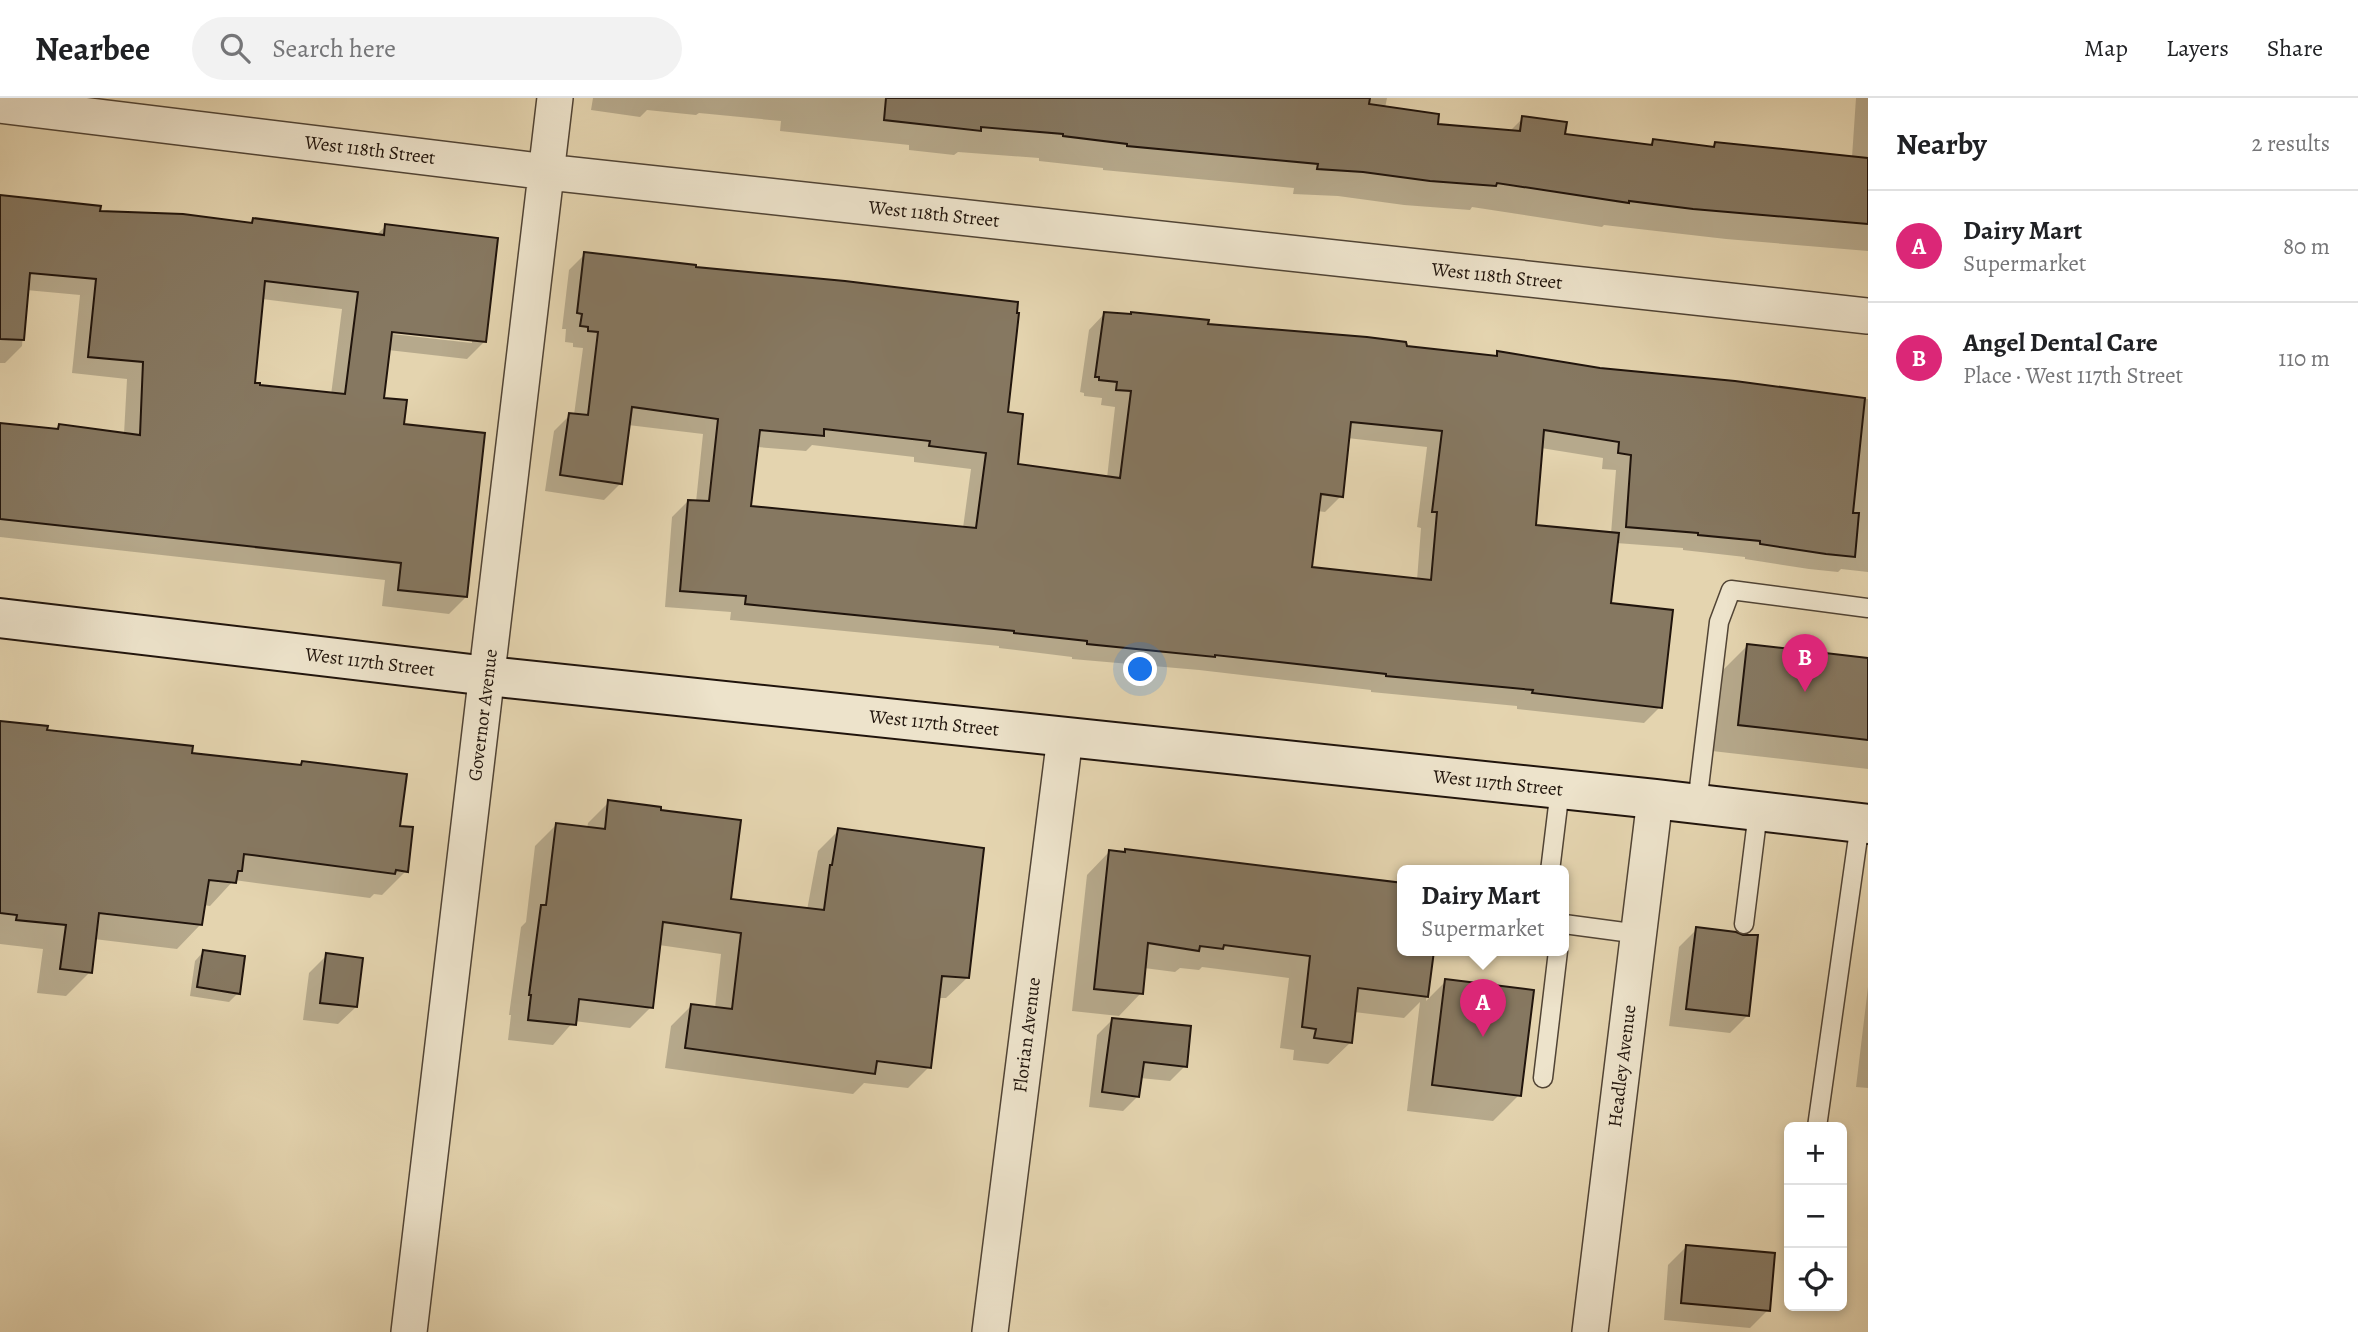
<!DOCTYPE html>
<meta charset="utf-8">
<style>
:root{--surface:#fff;--page:#f2f2f2;--text:#202124;--muted:#757577;--line:#e0e0e0;--accent:#db2777}
body{margin:0;font-family:Alegreya,serif;background:var(--page);color:var(--text)}
.controls{position:absolute;right:21px;bottom:21px;display:grid;overflow:hidden;border-radius:10px;box-shadow:0 4px 10px #0003}
.controls button{width:63px;height:63px;display:grid;place-items:center;padding:0;border:0;border-bottom:2px solid var(--line);background:var(--surface);color:var(--text);font:35px sans-serif}
.you{position:absolute;left:1141px;top:572px;width:24px;height:24px;margin:-18px;border:5px solid #fff;border-radius:50%;background:#1a73e8;box-shadow:0 0 0 10px #1a73e833}
.badge{display:grid;place-items:center;width:46px;height:46px;border-radius:50%;background:var(--accent);color:#fff;font-size:23px;font-weight:700}
.pin{position:absolute;translate:-50% -58px;filter:drop-shadow(0 2px 4px #0008)}
.pin::after{content:'';position:absolute;top:37px;width:24px;height:21px;background:inherit;clip-path:polygon(0 0,100% 0,50% 100%)}
.popup{position:absolute;left:1397px;top:767px;width:172px;height:91px;box-sizing:border-box;display:grid;place-content:center;border-radius:10px;background:var(--surface);filter:drop-shadow(0 2px 5px #0005);font-size:23px;white-space:nowrap;color:var(--muted)}
.popup b{font-size:26px;color:var(--text)}
.popup::after{content:'';position:absolute;left:50%;top:100%;margin-left:-14px;border:14px solid transparent;border-top-color:var(--surface)}
.list{margin:0;padding:0;list-style:none}
h2{display:flex;justify-content:space-between;align-items:center;height:91px;margin:0;padding:0 28px;font-size:30px}
h2 small{font-size:23px;font-weight:400;color:var(--muted)}
.list li{display:grid;grid-template-columns:46px 1fr auto;gap:21px;align-items:center;box-sizing:border-box;height:112px;padding:0 28px;border-top:2px solid var(--line)}
.list b{display:block;font-size:26px;white-space:nowrap}
.list p{margin:0;font-size:23px;white-space:nowrap;color:var(--muted)}
.list em{font-size:23px;font-style:normal;color:var(--muted)}
.icon{flex:none;width:38px;height:38px;fill:none;stroke:currentColor;stroke-width:2;stroke-linecap:round;stroke-linejoin:round}
.map{position:relative;flex:none;width:1868px;height:1234px;overflow:hidden}
header{display:flex;align-items:center;gap:42px;box-sizing:border-box;height:98px;padding:0 35px;background:var(--surface);border-bottom:2px solid var(--line)}
header strong{font-size:33px}
nav{display:flex;gap:38px;margin-inline-start:auto;font-size:24px}
.search{width:490px;height:63px;background:var(--page);display:flex;align-items:center;gap:18px;box-sizing:border-box;padding:0 24px;border-radius:38px;color:var(--muted);font-size:26px}
main{display:flex}
aside{flex:1;background:var(--surface)}
.map>svg:first-child{display:block}
.shadow{fill:#0003;fill-rule:evenodd}
.building{fill:#867861;stroke:#20140c;stroke-width:2;fill-rule:evenodd}
.lines{fill:none;stroke-linecap:round;stroke-linejoin:round}
.service-casing{stroke:#514435;stroke-width:21}
.minor-casing{stroke:#514435;stroke-width:38}
.secondary-casing{stroke:#20140c;stroke-width:42}
.service{stroke:#ede3cb;stroke-width:18}
.minor{stroke:#ede3cb;stroke-width:35}
.secondary{stroke:#ede3cb;stroke-width:38}
.labels{text-anchor:middle;dominant-baseline:central;stroke-width:7;stroke-linejoin:round;paint-order:stroke}
.street-label{font-size:19px;fill:#20140c;stroke:#ede3cb}
</style>
<header>
<strong>Nearbee</strong>
<div class="search"><svg class="icon" aria-label="search" viewBox="0 0 24 24"><circle cx="10" cy="10" r="6"/><path d="M15 15l6 6"/></svg>Search here</div>
<nav><a>Map</a><a>Layers</a><a>Share</a></nav>
</header>
<main>
<div class="map">
<svg width="1868" height="1234" viewBox="0 0 1868 1234">
<rect width="100%" height="100%" fill="#e4d4af"/>
<filter id="stains"><feTurbulence type="fractalNoise" baseFrequency=".00286" numOctaves="4"/><feColorMatrix values="0 0 0 0 .2 0 0 0 0 .09 0 0 0 0 .02 0 0 0 .5 -.17"/></filter>
<radialGradient id="worn" r=".72"><stop offset=".6" stop-color="#630" stop-opacity="0"/><stop offset="1" stop-color="#630" stop-opacity=".3"/></radialGradient>
<path class="shadow" d="M593,0H1387L1385,10L1436,27L1509,34L1523,20L1564,38L1648,48L1653,43L1711,51L1716,46L1852,59L1856,0H1868V153L1726,141L1604,127L1602,129L1472,109L1470,112L1404,107L1338,98L1293,96L1294,90L1103,72V70L1039,63V60L958,54L954,57L909,52V47L780,33L781,23L699,15L696,17L647,12L640,19L591,12Z
M0,100L98,114L249,126L254,122L376,137L386,128L484,244L467,261L388,252L382,301L403,327L466,499L449,516L382,508L385,482L0,439V327L55,333L59,328L124,336L127,281L72,275L80,197L26,192L22,248L5,265H0ZM262,201L342,211L331,297L253,286ZM384,231L472,241V245L383,235Z
M585,156L1006,316L1016,368L1107,380L1115,309L1101,307L1102,300L1084,298V295L1080,294L1089,232L1105,215L1494,260L1498,255L1600,271L1735,285L1868,301V474L1841,471L1838,474L1809,471L1745,461V459L1683,452V450L1616,445L1609,506L1660,609L1644,625L1517,611V608L1371,594V592L1199,572L1072,561V559L999,550V548L730,522L731,514L665,509L672,419L688,403L696,404L703,336L628,327L620,386L604,402L545,393L554,333L570,317H574L583,250L573,249V245L565,244L566,231H562L569,172ZM1347,340L1427,349L1417,429L1421,430L1417,482L1310,470L1317,413L1325,414L1341,398ZM812,347L914,359V364L971,371L963,430L749,409L757,349L806,353ZM1541,350L1603,360L1602,371L1616,372L1611,436L1534,428Z
M1747,548L1868,562V671L1712,653L1721,574Z
M0,624L190,657L298,669L302,665L398,729L406,773L382,797L374,796L370,800L234,782L210,808L203,807L201,826L177,851L94,841L90,874L66,898L37,895L43,851L0,846Z
M609,704L729,803L807,812L818,753L839,732L967,880L946,900H937L929,969L908,990L864,985L853,996L665,970L671,928L692,907L715,910L721,856L659,847L651,909L630,930L574,923L553,947L508,942L511,917H509L521,829L526,824L535,748L556,727L587,731L588,725Z
M1126,752L1402,853H1432L1426,903L1446,883L1519,997L1493,1023L1407,1013L1420,904L1404,920L1354,914L1351,944L1328,966L1293,962L1294,952L1280,950L1289,880L1202,869L1199,872L1180,870L1175,874L1144,870L1141,895L1119,918L1072,913L1087,777L1109,754L1123,756Z
M1697,831L1748,917L1730,935L1669,928L1679,849Z
M203,854L238,895L229,904L190,898L195,863Z
M327,857L356,909L338,926L303,922L309,875Z
M1868,889V990L1856,989Z
M1112,922L1185,968L1170,983L1140,980L1138,998L1123,1013L1089,1009L1097,937Z
M1686,1149L1768,1212L1750,1230L1664,1222L1668,1167Z"/>
<path class="building" d="M886,0H1370L1369,6L1439,16L1438,26L1520,33L1522,18L1567,24L1565,36L1652,47L1653,41L1714,49L1715,44L1868,60V126L1693,111L1629,103V105L1497,85L1496,88L1430,83L1363,74L1317,71L1318,66L1127,48V46L1063,38V36L981,29V33L884,22Z
M0,97L101,108L100,113L183,116L252,125L253,120L384,137L385,126L498,140L486,244L392,234L384,300L407,302L404,326L485,335L467,499L398,492L401,465L0,421V325L58,331L59,326L140,337L143,264L88,259L96,181L30,175L24,242L0,241ZM265,183L358,194L345,296L260,287V285H255Z
M584,154L696,167V169L845,183L1018,204L1017,215H1019L1008,314L1023,316L1018,366L1120,380L1131,293L1116,292L1117,284L1099,282V279H1095L1104,214L1131,216V214L1209,222L1208,226L1367,239L1406,244L1407,248L1497,258V253L1600,270L1735,283L1865,300L1853,415H1859L1855,459L1826,456L1760,446V443L1698,437V435L1626,429L1631,357L1618,355L1619,344L1544,332L1536,427L1619,435L1611,505L1673,512L1662,610L1532,595L1533,592L1386,578V576L1215,557V559L1087,546V543L1014,535V533L745,506L746,498L680,493L688,402L709,403L718,321L632,309L622,386L560,377L569,315L588,317L598,234L588,233V229L580,228L582,216L577,215ZM1351,324L1442,333L1432,414H1437L1431,482L1312,469L1321,396L1343,399ZM824,331L930,343L929,348L986,355L976,430L751,408L760,332L824,338Z
M1747,546L1868,560V642L1738,627Z
M0,623L48,628L47,632L193,648L192,655L301,667L302,663L407,676L400,728L413,729L408,774L396,772L395,776L244,756L242,773H238L236,785L209,782L202,827L99,815L92,875L60,871L66,827L16,822L17,817L0,815Z
M608,702L661,709V712L741,722L731,801L824,812L830,767H832L838,730L984,750L969,880L942,878L931,970L877,963L875,976L685,950L691,906L732,911L741,835L663,824L653,910L579,901L576,927L528,922L531,897H529L541,807H546L556,725L605,731Z
M1125,751L1403,785V853H1434L1428,899L1358,890L1352,945L1314,940L1316,931L1302,929L1310,858L1224,847L1223,851L1200,848L1199,853L1148,845L1143,896L1094,891L1109,752L1125,754Z
M1696,829L1736,834L1743,837H1758L1749,918L1686,911Z
M203,852L245,858L240,896L197,889Z
M326,855L363,860L357,909L320,905Z
M1445,881L1534,892L1521,998L1432,987Z
M1112,920L1191,928L1187,969L1144,964L1139,999L1102,994Z
M1686,1147L1775,1155L1770,1213L1681,1205Z"/>
<g class="lines">
<g class="service-casing">
<path id="service" d="M1697,706L1719,524L1731,492L1868,510
M1550,773L1560,691
M1564,826L1639,836
M1744,826L1758,714
M1543,980L1558,853
M1817,1029L1860,725"/>
</g>
<g class="minor-casing">
<path id="minor" d="M0,7L547,74L1868,218
M409,1234L555,0
M990,1234L1065,639
M1590,1234L1655,701"/>
</g>
<g class="secondary-casing">
<path id="secondary" d="M0,520L488,578L1655,701L1868,726"/>
</g>
<use href="#service" class="service"/>
<use href="#minor" class="minor"/>
<use href="#secondary" class="secondary"/>
</g>
<g class="labels">
<g class="street-label">
<text transform="translate(370 52) rotate(7)">West 118th Street</text>
<text transform="translate(934 116) rotate(6)">West 118th Street</text>
<text transform="translate(1497 178) rotate(6)">West 118th Street</text>
<text transform="translate(370 564) rotate(7)">West 117th Street</text>
<text transform="translate(483 617) rotate(-83)">Governor Avenue</text>
<text transform="translate(934 625) rotate(6)">West 117th Street</text>
<text transform="translate(1498 685) rotate(6)">West 117th Street</text>
<text transform="translate(1027 937) rotate(-83)">Florian Avenue</text>
<text transform="translate(1622 968) rotate(-83)">Headley Avenue</text>
</g>
</g>
<rect width="100%" height="100%" filter="url(#stains)"/>
<rect width="100%" height="100%" fill="url(#worn)"/>
</svg>
<div class="controls">
<button>+</button>
<button>−</button>
<button><svg class="icon" aria-label="locate" viewBox="0 0 24 24"><circle cx="12" cy="12" r="6"/><path d="M12 2v4M12 18v4M2 12h4M18 12h4"/></svg></button>
</div>
<div class="you"></div>
<div class="pin badge" style="left:1483px;top:939px">A</div>
<div class="popup"><b>Dairy Mart</b>Supermarket</div>
<div class="pin badge" style="left:1805px;top:594px">B</div>
</div>
<aside>
<h2>Nearby<small>2 results</small></h2>
<ul class="list">
<li><span class="badge">A</span><div><b>Dairy Mart</b><p>Supermarket</p></div><em>80 m</em></li>
<li><span class="badge">B</span><div><b>Angel Dental Care</b><p>Place · West 117th Street</p></div><em>110 m</em></li>
</ul>
</aside>
</main>
